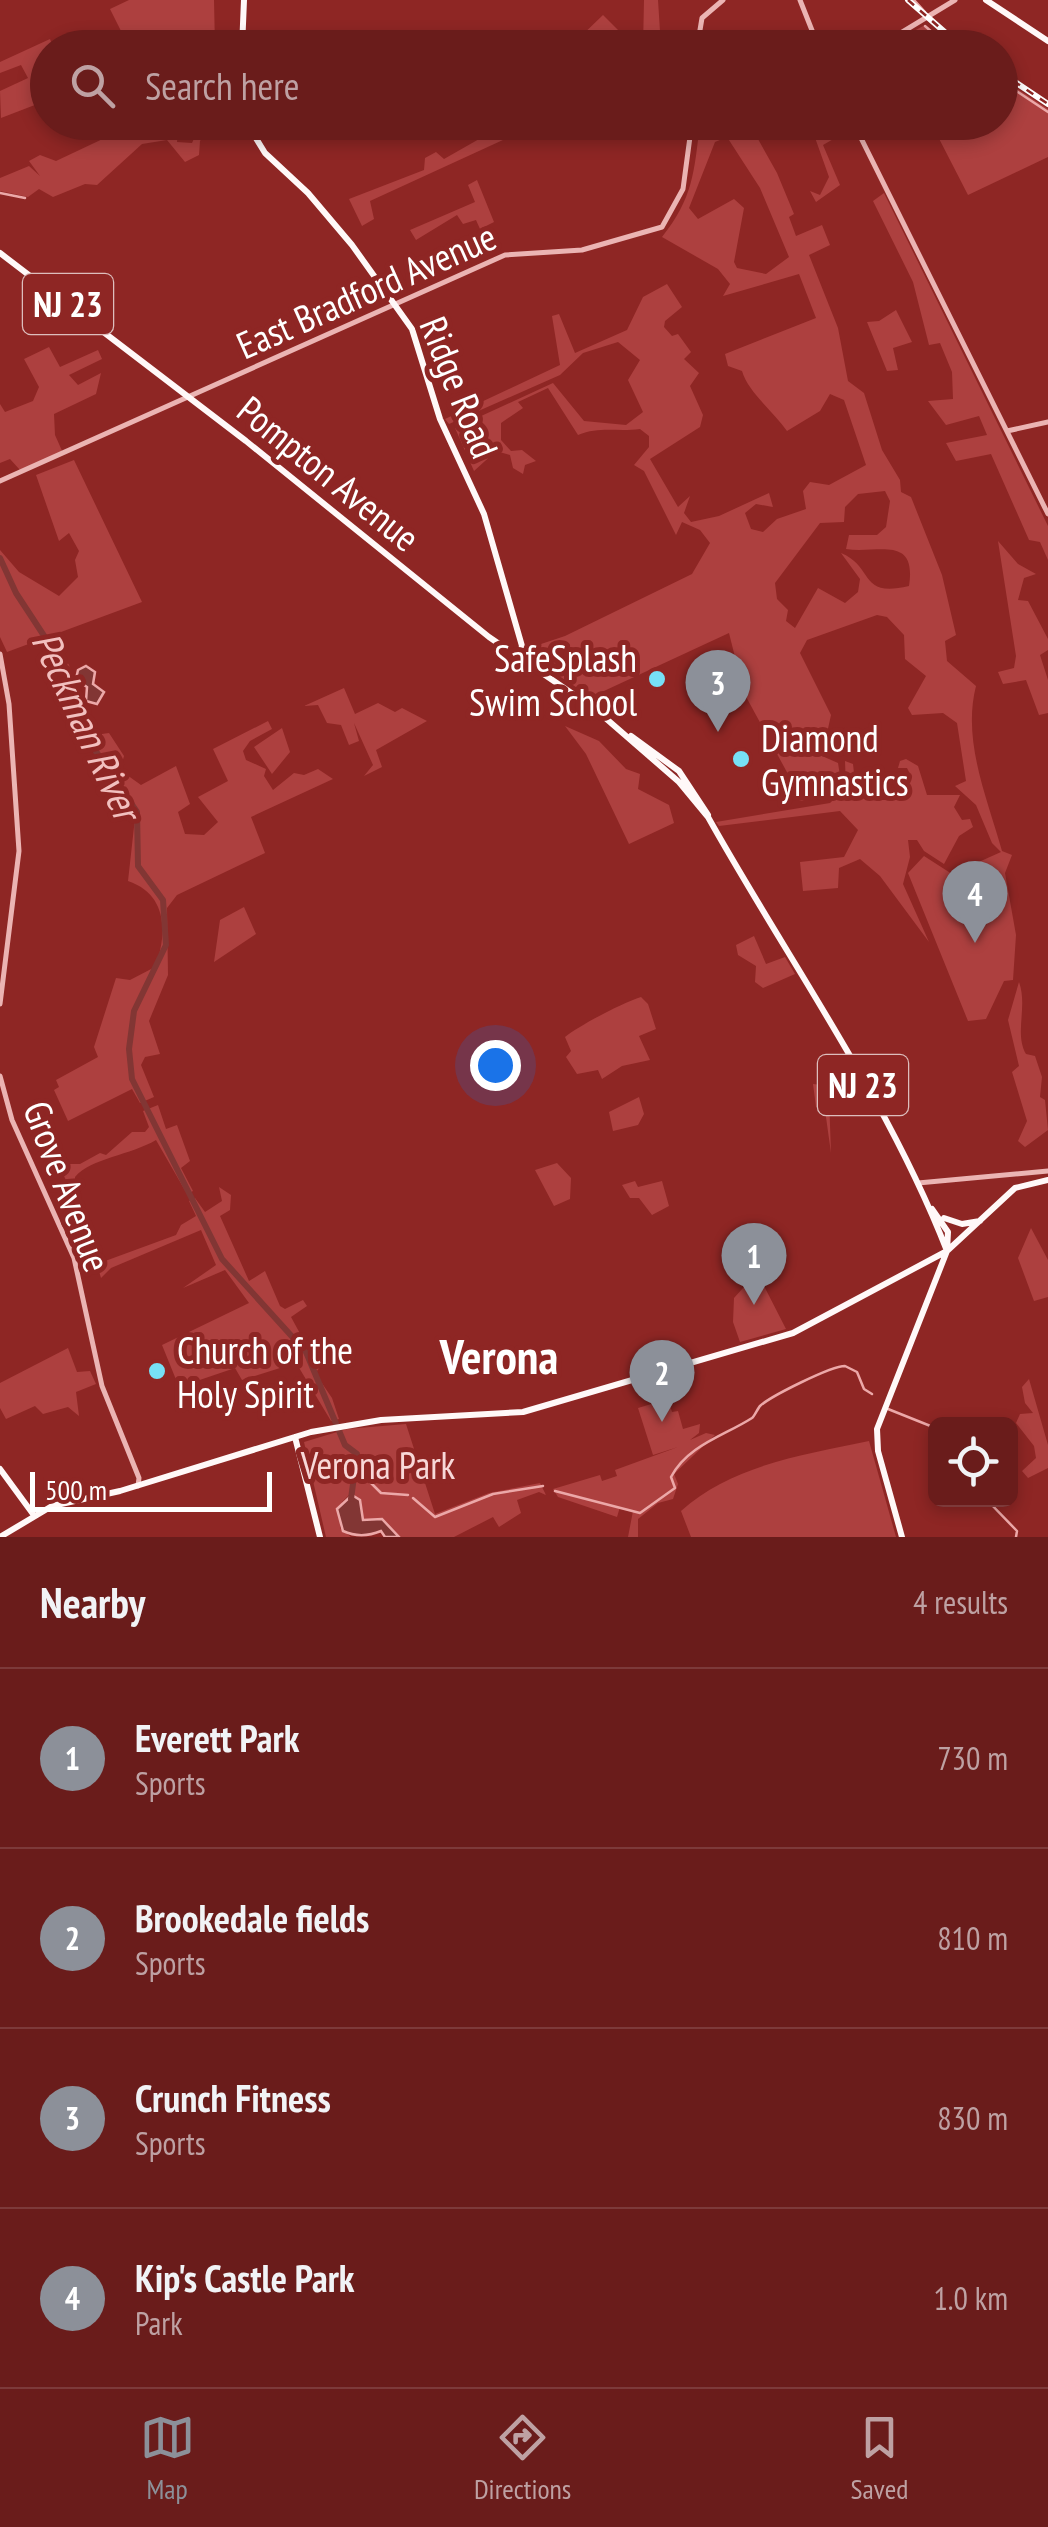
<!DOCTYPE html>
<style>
:root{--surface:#6a1c1b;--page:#722928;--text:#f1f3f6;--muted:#bea1a3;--line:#7d3a3a;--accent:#8c9099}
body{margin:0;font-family:"PT Sans Narrow",sans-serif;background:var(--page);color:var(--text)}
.controls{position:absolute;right:30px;bottom:30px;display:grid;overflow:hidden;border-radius:15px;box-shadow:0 5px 15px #0003}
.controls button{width:90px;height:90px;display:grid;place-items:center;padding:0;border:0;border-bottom:2px solid var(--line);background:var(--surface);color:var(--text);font:50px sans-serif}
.scale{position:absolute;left:30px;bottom:25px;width:242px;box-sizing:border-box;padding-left:10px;border:5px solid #fff;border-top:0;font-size:28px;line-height:35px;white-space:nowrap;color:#fff;-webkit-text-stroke:8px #8e2624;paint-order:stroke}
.you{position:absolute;left:495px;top:1065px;width:35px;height:35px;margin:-25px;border:8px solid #fff;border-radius:50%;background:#1a73e8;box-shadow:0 0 0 15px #1a73e833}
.badge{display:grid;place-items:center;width:65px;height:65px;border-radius:50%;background:var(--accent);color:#fff;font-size:32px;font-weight:700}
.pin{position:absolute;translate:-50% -82px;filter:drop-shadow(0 2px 5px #0008)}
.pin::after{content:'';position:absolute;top:52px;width:35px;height:30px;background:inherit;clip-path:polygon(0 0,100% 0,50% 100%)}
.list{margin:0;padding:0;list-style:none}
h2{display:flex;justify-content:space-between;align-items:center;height:130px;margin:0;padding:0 40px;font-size:42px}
h2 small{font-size:32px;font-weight:400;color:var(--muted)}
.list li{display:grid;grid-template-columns:65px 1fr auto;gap:30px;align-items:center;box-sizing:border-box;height:180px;padding:0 40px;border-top:2px solid var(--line)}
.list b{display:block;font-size:38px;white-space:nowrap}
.list p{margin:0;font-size:32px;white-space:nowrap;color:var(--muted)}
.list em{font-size:32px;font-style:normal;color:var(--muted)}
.icon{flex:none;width:55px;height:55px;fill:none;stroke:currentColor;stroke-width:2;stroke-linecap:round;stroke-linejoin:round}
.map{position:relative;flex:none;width:1048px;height:1537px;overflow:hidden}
.search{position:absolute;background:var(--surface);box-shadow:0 5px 15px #0003;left:30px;right:30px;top:30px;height:110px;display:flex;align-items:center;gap:25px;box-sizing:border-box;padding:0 35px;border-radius:55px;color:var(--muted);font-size:38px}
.sheet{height:850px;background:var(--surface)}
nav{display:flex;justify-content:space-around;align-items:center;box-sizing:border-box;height:140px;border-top:2px solid var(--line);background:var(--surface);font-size:28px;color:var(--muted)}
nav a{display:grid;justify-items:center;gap:5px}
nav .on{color:var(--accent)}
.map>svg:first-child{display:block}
.green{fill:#ad403f;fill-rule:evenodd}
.water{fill:#823634;stroke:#eca8a8;stroke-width:2.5}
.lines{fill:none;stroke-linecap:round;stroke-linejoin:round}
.stream{stroke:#eca8a8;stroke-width:2.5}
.river{stroke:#823634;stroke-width:6}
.minor{stroke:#ebb4b3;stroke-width:5}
.major{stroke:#fff8f8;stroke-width:6}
.rail-casing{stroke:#fff;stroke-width:6}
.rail{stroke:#8e2624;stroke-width:2.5;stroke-dasharray:8;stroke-linecap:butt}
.poi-dot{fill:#77e0f6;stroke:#8e2624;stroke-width:4}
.labels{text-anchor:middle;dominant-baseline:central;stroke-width:10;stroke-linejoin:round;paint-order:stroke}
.shield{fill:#8e2624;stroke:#ddbebd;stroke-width:2.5}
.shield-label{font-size:35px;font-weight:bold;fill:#fff}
.street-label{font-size:38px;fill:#fff;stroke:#8e2624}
.poi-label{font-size:38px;fill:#fff;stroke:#8e2624;text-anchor:start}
.park-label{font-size:38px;fill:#f8d8d8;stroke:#8e2624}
.water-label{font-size:40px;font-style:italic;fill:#f2c0bf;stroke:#8e2624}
.district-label{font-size:48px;font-weight:bold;fill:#fff;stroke:#8e2624}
</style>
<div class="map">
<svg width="1048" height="1537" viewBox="0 0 1048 1537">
<rect width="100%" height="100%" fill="#8e2624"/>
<path class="green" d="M129,0H214L215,47H129L110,9Z
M644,0H658L661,47H643Z
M603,15L628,40L622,47H579L576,41Z
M925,25L954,47H894L892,43Z
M50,39L53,47L48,48L47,75L41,79L40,103L1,118L0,91L28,78L21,65L0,73V62Z
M1001,78L1048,109V157L968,195L931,123L1000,122Z
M150,122L179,123L177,142L192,143L201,123H212L200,141L199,155L185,162L167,140L142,144L97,185L85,184L53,197L39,189L28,197L0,191V178L29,166L40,176L29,161L40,155L56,161L109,136L106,128L125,131Z
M509,122L514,135L370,201L374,219L362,226L349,199L424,170L425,158L436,152L444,159Z
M700,123H749L777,173L794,214L789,217L796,236L822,225L830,245L809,255L838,328L848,381L864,393L882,450L900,480L901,492L911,497L942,575L956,635L945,641L947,661L976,686C962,741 987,797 1002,851L1012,855L1005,873L1016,935L1013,980L1004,981L986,1019L968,1021L908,873L924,856L952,874L1001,852L992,843L976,805L955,786L966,781L957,723L943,713L912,715L908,708L926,676L905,659L904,635L887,617L877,615L807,640L800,653L831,715L822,756L838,763L841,782L830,797L798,801L795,787L744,693L729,633L591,697L529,656V648L565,636L692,574L710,543L700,530L682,522L676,535L644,471L634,465L649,447V436L640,429C616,432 600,426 578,435L548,388L518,402L523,408L501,423V440L511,451L522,450L536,461L525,465L523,474L513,468L510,455L496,451L474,471L455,428L553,383L584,421L626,425L643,412L628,380L640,360L618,342L583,353L560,375L449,424L445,419L560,365L552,316L559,314L575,353L627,330L643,297L667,284L682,307L665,321L664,327L672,336L678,334L691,352L684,359L699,373L690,386L703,415L700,427L650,459L678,507L690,496L684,513L691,522L719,516L769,493L773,507L756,504L745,513L751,529L763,532L777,519L806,509L803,491L810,482L829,485L866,465L844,400L830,394L820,411L787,431C773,411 748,392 742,371L728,366L725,354L816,318L799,274L723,296L730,284L718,269L662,237C693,198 694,173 700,123ZM727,137L760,188L789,257L766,274L737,268L734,262L744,208L734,199L698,219L689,208L715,142ZM885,491L890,501L886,527L877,535H849L846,549C877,554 917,534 909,586C858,598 875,567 841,553L860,579L858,592L845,603L818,588L795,628L786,621L788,610L777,599L775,583L820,523L844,522L845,507L858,494Z
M802,123H820L824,134L839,127L842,134L823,145L840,185L816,202L810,191L820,195L829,177L813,132Z
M477,180L494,222L480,229L476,220L463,224L457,215L416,240L410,230L475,202L468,185Z
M884,193L1048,526V560L1040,542L1029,540L991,454L956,461L946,443L987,435L979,416L946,425L928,401L953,399L952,372L940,343L929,345L913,282L873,201Z
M896,310L912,342L893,348L898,370L887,371L867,322L879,321Z
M49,347L60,367L98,350L102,359L69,375L78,385L101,373L96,394L54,414L55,435L63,453L20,470L10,459L0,463V404L5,412L33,401L39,387L24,359Z
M74,460L142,602L7,652L0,637V550L19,572L59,596L78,577L75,560L79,551L69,533L59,541L36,475Z
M998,541L1018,564L1036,574L1024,578L1018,600L1028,601L1048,639V650L1040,655L1048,680V713L1039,715L1026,680L1003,684L998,672L1014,668L1016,656Z
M52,642C74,663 85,701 89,731L95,735L109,733L124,756L120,770L141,785L176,766L190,804L178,812L185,834L204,835L218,822L198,797L228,781L213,749L268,721L272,729L250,741L243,751L246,760L266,769L264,776L273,790L294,773L304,775L318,769L333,779L251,817L265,853L177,895L167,908L168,975L149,1021L160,1054L145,1057L141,1065L154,1097L140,1103L132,1089L68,1121L54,1090L59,1087L56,1080L98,1057L94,1047L116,978L130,980L155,967C168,933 167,894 128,881L135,818L88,742L70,679L57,658L42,649Z
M344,688L355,714L378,703L395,712L402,708L427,721L376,750L382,767L364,776L373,765L354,723L359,741L349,745L341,725L327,723L318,705L304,706Z
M565,726L599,741L626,769L640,774L638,789L669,805L674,823L629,844L586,754Z
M282,728L290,752L272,774L254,747Z
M906,759L918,766L927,795H960L954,807L962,820L970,819L973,827L959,836L944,864L924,851L917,840H908L910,857L903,884L929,942L880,876L860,859L839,868L838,888L803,891L800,862L844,857L858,830L840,811L719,826L716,822L830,803L846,788L845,761L853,764L854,773L864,783L861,790L871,800H895L900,777L911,776L907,768H898L900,761Z
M244,907L256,934L214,962L220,920Z
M754,936L766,964L785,957L795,974L763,988L755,982L756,966L738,955L736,945Z
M1019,982C1028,1007 1014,1033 1026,1054L1035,1056L1042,1077L1040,1097L1045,1100L1048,1130L1025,1147L1018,1141L1027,1121L1012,1072L1019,1066L1008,1020Z
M641,997L648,1004L656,1029L639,1036L650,1060L622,1066L602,1079L598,1070L577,1074L566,1057L571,1051L565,1037C580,1025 622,1003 641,997Z
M828,1069L831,1153L825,1110L816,1107L813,1084L822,1085V1071Z
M639,1097L644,1114L638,1125L613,1131L609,1112Z
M158,1105L166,1129L177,1125L190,1161L181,1168L193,1191L187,1194L156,1140C131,1155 91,1158 75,1177V1188L70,1189L64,1176L70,1164H80L100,1153L106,1155L132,1132H145L149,1127L143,1111Z
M557,1163L571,1178L570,1199L554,1206L535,1170Z
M635,1181L638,1187L662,1181L669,1206L652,1215L639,1198H630L622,1185Z
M219,1187L231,1195L230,1210L220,1216L249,1281L265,1271L280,1306L285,1309L303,1300L307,1306L291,1317L309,1350L320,1351L326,1361L315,1373L332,1398L339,1419L331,1421L289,1351L276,1347L280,1368L242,1380L235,1368L179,1387L162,1345L249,1303L225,1270L183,1288L216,1265L201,1230L111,1268L101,1278L97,1264L176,1235L181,1225L196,1216L189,1201L195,1198L205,1212L222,1201Z
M1031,1228L1048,1260V1297L1034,1301L1018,1258Z
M763,1284L786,1329L740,1342L733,1322L734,1298L743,1288Z
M68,1348L77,1372L90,1371L96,1384L76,1392L79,1416L68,1407L43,1414L35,1406L6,1419L0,1408V1383Z
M1029,1379L1048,1445V1468L1028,1478L1022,1471L1036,1458L1034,1446L1016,1423L1020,1414L1033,1413L1025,1403L1022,1387Z
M668,1399L672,1412L678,1411L683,1429L700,1424L699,1433L690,1440L706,1433L715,1435L674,1474L678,1484L673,1499L658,1503L638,1519V1537H628L633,1511L620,1507L617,1517L558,1497L553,1489L600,1475L602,1481L617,1476L615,1470L678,1447L653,1455L638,1408Z
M406,1424L435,1514L489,1493L540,1483L546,1495L539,1492L517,1500L521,1513L499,1527L493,1517L454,1537H399L382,1519L363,1520L360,1500L349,1495L342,1502L340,1528L351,1537H326L304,1442L347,1429Z
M869,1441L896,1537H691L681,1511C732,1465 803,1455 869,1441Z"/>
<path class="water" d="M86,666L95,672L93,684L104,692L97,704L86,701L87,687L76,679L78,670Z
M352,1495L360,1500L363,1520L382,1519L399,1537H385L381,1531C369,1536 356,1537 343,1531L337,1509Z"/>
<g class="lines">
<path class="stream" d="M914,0L925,12
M925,26L950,48
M1000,80L1048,112
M0,193L25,198
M888,1409L933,1427
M358,1470L381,1493L408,1495
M555,1491L640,1513L675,1488L671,1477C688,1445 724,1436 752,1418C754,1417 758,1408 760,1406C771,1396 831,1366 845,1366L857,1372L864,1389L872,1394
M413,1498L435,1517L493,1494L543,1486
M987,1500L1017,1531L1016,1537"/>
<path class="river" d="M0,558L16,593L73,680L91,744L137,812L138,866L163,900L166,945L134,1011L129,1049L132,1079L222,1259L306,1352L345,1445L357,1454L351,1499"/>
<path class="minor" d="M800,0L819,48
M697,48L702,18L723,0
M876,48L955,0
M853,122L1048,514
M1007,431L1048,422
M0,481L505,255L582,250L662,227L683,189L692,122
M0,654L9,704L19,851L0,1004
M0,1076L12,1120L74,1258L102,1386L139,1478L138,1486
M918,1183L1048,1171"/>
<path class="major" d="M986,0L1048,41
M242,48L244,0
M246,122L265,153L308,193L352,245L412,329L440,419L484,514L522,646L519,658
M0,253L246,441L489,637L595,709L679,782L708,817C788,960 888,1099 947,1251
M631,736L679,771L708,815
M944,1218L962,1224L980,1221
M295,1437L320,1537
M0,1469L33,1514
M0,1537L52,1506L120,1491L311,1432L381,1420L523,1412L793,1333L947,1251L1015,1188L1048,1180
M902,1537L878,1451L877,1429L947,1251L948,1232L932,1209"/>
<g class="rail-casing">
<path id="rail" d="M908,0L963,48
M1000,72L1048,104"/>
</g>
<use href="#rail" class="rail"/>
</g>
<g class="poi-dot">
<circle cx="657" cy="679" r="10"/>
<circle cx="741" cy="759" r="10"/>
<circle cx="157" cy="1371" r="10"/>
</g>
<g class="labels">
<g class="shield">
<rect x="23" y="274" width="90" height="60" rx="8"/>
<rect x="818" y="1055" width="90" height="60" rx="8"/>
</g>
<g class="shield-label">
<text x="68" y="304">NJ 23</text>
<text x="863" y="1085">NJ 23</text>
</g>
<g class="street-label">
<text transform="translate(366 290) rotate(-24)">East Bradford Avenue</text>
<text transform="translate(460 387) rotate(68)">Ridge Road</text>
<text transform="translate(329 473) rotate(39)">Pompton Avenue</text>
<text transform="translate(68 1186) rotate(69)">Grove Avenue</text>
</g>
<g class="poi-label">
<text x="637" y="657" text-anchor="end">SafeSplash<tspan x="637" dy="44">Swim School</tspan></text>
<text x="761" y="737">Diamond<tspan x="761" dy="44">Gymnastics</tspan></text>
<text x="177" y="1349">Church of the<tspan x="177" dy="44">Holy Spirit</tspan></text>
</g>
<g class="park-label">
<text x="378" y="1464">Verona Park</text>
</g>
<g class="water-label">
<text transform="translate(87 725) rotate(65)">Peckman River</text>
</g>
<g class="district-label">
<text x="499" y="1356">Verona</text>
</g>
</g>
</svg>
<div class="controls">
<button><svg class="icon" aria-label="locate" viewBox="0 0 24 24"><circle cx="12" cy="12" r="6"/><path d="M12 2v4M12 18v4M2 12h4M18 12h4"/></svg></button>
</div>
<div class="scale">500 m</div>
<div class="you"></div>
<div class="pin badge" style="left:754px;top:1305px">1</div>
<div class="pin badge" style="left:662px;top:1422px">2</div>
<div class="pin badge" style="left:718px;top:732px">3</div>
<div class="pin badge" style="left:975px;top:943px">4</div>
<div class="search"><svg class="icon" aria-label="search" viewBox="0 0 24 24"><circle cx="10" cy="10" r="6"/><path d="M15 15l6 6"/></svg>Search here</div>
</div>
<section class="sheet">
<h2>Nearby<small>4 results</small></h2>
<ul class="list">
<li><span class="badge">1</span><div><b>Everett Park</b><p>Sports</p></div><em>730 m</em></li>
<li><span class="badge">2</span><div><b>Brookedale fields</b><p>Sports</p></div><em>810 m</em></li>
<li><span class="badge">3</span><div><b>Crunch Fitness</b><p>Sports</p></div><em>830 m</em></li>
<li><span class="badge">4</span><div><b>Kip's Castle Park</b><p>Park</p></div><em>1.0 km</em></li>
</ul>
</section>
<nav>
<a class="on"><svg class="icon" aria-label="map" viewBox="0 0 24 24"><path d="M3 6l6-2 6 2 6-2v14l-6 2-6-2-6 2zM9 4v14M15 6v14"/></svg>Map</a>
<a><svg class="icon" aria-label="directions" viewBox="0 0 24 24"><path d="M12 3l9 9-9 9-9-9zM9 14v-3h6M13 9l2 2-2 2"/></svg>Directions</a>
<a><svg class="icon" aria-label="saved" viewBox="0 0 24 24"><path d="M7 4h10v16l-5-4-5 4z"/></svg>Saved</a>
</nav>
